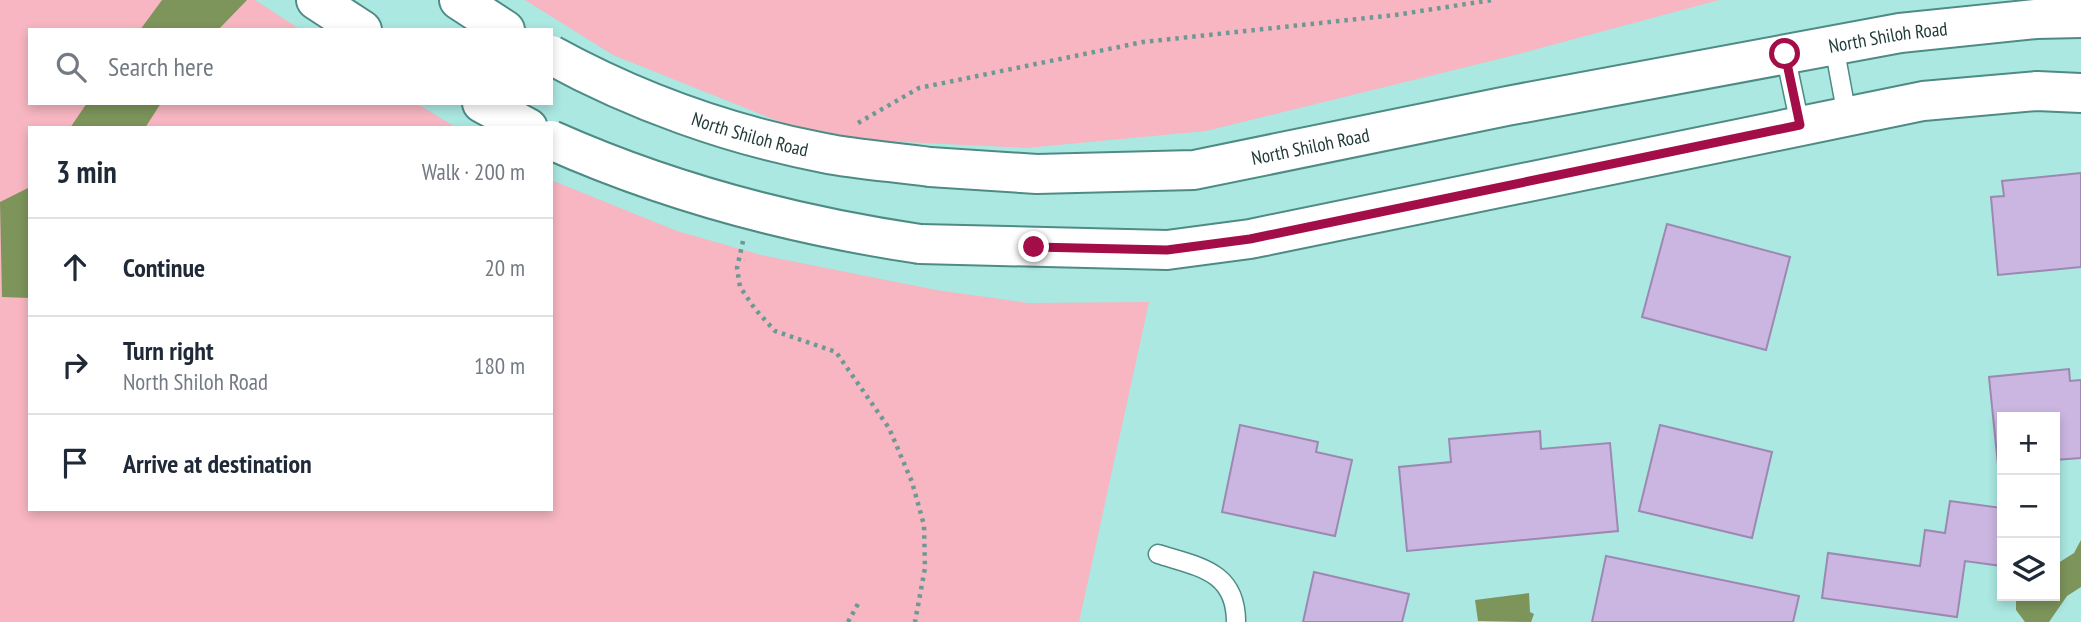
<!DOCTYPE html>
<meta charset="utf-8">
<style>
:root{--surface:#fff;--page:#f2f2f3;--text:#1f2937;--muted:#747a83;--line:#e0e1e3}
body{margin:0;font-family:"PT Sans Narrow",sans-serif;background:var(--page);color:var(--text)}
.controls{position:absolute;right:21px;bottom:21px;display:grid;overflow:hidden;border-radius:0px;box-shadow:0 4px 10px #0003}
.controls button{width:63px;height:63px;display:grid;place-items:center;padding:0;border:0;border-bottom:2px solid var(--line);background:var(--surface);color:var(--text);font:35px sans-serif}
.stop{position:absolute;width:21px;height:21px;margin:-16px;border:5px solid #a40e48;border-radius:50%;background:#fff}
.stop.end{background:#a40e48;border-color:#fff;box-shadow:0 2px 7px #0008}
.list{margin:0;padding:0;list-style:none}
h2{display:flex;justify-content:space-between;align-items:center;height:91px;margin:0;padding:0 28px;font-size:30px}
h2 small{font-size:23px;font-weight:400;color:var(--muted)}
.list li{display:grid;grid-template-columns:46px 1fr auto;gap:21px;align-items:center;box-sizing:border-box;height:98px;padding:0 28px;border-top:2px solid var(--line)}
.list b{display:block;font-size:26px;white-space:nowrap}
.list p{margin:0;font-size:23px;white-space:nowrap;color:var(--muted)}
.list em{font-size:23px;font-style:normal;color:var(--muted)}
.icon{flex:none;width:38px;height:38px;fill:none;stroke:currentColor;stroke-width:2;stroke-linecap:round;stroke-linejoin:round}
.map{position:relative;flex:none;width:2081px;height:622px;overflow:hidden}
.search{position:absolute;background:var(--surface);box-shadow:0 4px 10px #0003;left:28px;top:28px;width:525px;height:77px;display:flex;align-items:center;gap:18px;box-sizing:border-box;padding:0 24px;border-radius:0px;color:var(--muted);font-size:26px}
.panel{position:absolute;background:var(--surface);box-shadow:0 4px 10px #0003;left:28px;top:126px;width:525px;height:385px;border-radius:0px}
.map>svg:first-child{display:block}
.green{fill:#f7b6c1}
.water{fill:#7d945b}
.building{fill:#cbb6e1;stroke:#9c88b1;stroke-width:2}
.lines{fill:none;stroke-linecap:round;stroke-linejoin:round}
.service-casing{stroke:#4f8b85;stroke-width:21}
.secondary-casing{stroke:#4f8b85;stroke-width:42}
.path{stroke:#6c9994;stroke-width:4.5;stroke-dasharray:3.5 5;stroke-linecap:butt}
.service{stroke:#fff;stroke-width:18}
.secondary{stroke:#fff;stroke-width:38}
.secondary-bridge-casing{stroke:#4f8b85;stroke-width:42;stroke-linecap:butt}
.secondary-bridge{stroke:#fff;stroke-width:38}
.route{stroke:#a40e48;stroke-width:9}
.labels{text-anchor:middle;dominant-baseline:central;stroke-width:5;stroke-linejoin:round;paint-order:stroke}
.street-label{font-size:19px;fill:#233c3a;stroke:#aae8e1}
</style>
<div class="map">
<svg width="2081" height="622" viewBox="0 0 2081 622">
<rect width="100%" height="100%" fill="#aae8e1"/>
<path class="green" d="M0,0H255L301,30H30V103H416L457,128H30V509H551V180L677,231L761,255L936,290L1028,303L1149,302L1079,622H0Z
M525,0H1719L1507,57L1206,131L1026,148L820,138L613,55Z"/>
<path class="water" d="M162,0H247L218,30H140Z
M87,103H161L145,128H70Z
M30,187V298L2,297L0,202Z
M2081,540V587L2067,596L2049,622H2025L2016,610V596H2055V565L2074,553Z
M1529,593L1530,612L1534,614L1531,622L1478,621L1475,600Z"/>
<path class="building" d="M2081,173V267L1998,275L1991,197L2004,196L2002,181Z
M1667,224L1790,257L1766,350L1642,317Z
M2069,369L2070,381L2081,380V458L2055,460V417H2002V465H1998L1989,377Z
M1240,425L1318,442L1316,452L1352,460L1335,536L1222,512Z
M1660,425L1772,452L1752,538L1639,511Z
M1540,431L1541,449L1610,443L1618,531L1407,551L1399,467L1451,462L1449,439Z
M1950,501L2002,508V566L1965,561L1957,617L1822,598L1828,553L1920,566L1925,530L1945,533Z
M1606,556L1799,596L1793,622H1592Z
M1314,572L1409,594L1402,622H1303Z"/>
<g class="lines">
<g class="service-casing">
<path id="service" d="M1834,46L1847,116
M1785,54L1800,125
M1158,554C1199,567 1236,571 1236,622"/>
</g>
<g class="secondary-casing">
<g id="secondary">
<path d="M316,0L362,30"/>
<path d="M459,0L505,30"/>
<path d="M482,103L528,128"/>
<path id="s1" d="M930,167L1037,174L1194,170L1507,106L1900,33L2036,19L2081,18"/>
<path d="M920,244L1167,250L1250,239L1923,101L2037,91L2081,93"/>
</g>
</g>
<path class="path" d="M858,123L919,88L1143,42L1395,15L1492,0
M743,241L737,268L740,287L755,309L775,331L836,352L889,428L912,482L924,525L925,568L915,622
M848,622L859,602"/>
<use href="#service" class="service"/>
<use href="#secondary" class="secondary"/>
<g class="secondary-bridge-casing">
<g id="secondary-bridge">
<path id="s2" d="M551,55C635,101 730,135 824,153C859,160 895,162 930,167"/>
<path d="M551,140C670,193 792,225 920,244"/>
</g>
</g>
<use href="#secondary-bridge" class="secondary-bridge"/>
</g>
<g class="lines">
<path class="route" d="M1034,247L1167,250L1250,239L1800,125L1785,54"/>
</g>
<g class="labels">
<g class="street-label">
<text stroke="none"><textPath href="#s1" startOffset="971">North Shiloh Road</textPath></text>
<text stroke="none"><textPath href="#s2" startOffset="215">North Shiloh Road</textPath></text>
<text stroke="none"><textPath href="#s1" startOffset="383">North Shiloh Road</textPath></text>
</g>
</g>
</svg>
<div class="controls">
<button>+</button>
<button>−</button>
<button><svg class="icon" aria-label="layers" viewBox="0 0 24 24"><path d="M12 4l9 5-9 5-9-5zM3 14l9 5 9-5"/></svg></button>
</div>
<div class="stop" style="left:1785px;top:54px"></div>
<div class="stop end" style="left:1034px;top:247px"></div>
<div class="search"><svg class="icon" aria-label="search" viewBox="0 0 24 24"><circle cx="10" cy="10" r="6"/><path d="M15 15l6 6"/></svg>Search here</div>
<section class="panel">
<h2>3 min<small>Walk · 200 m</small></h2>
<ul class="list">
<li><svg class="icon" aria-label="ahead" viewBox="0 0 24 24"><path d="M12 20V5M6 11l6-6 6 6"/></svg><div><b>Continue</b></div><em>20 m</em></li>
<li><svg class="icon" aria-label="right" viewBox="0 0 24 24"><path d="M7 20v-9h11M14 6l5 5-5 5"/></svg><div><b>Turn right</b><p>North Shiloh Road</p></div><em>180 m</em></li>
<li><svg class="icon" aria-label="arrive" viewBox="0 0 24 24"><path d="M6 21V4h12l-3 4 3 4H6"/></svg><div><b>Arrive at destination</b></div></li>
</ul>
</section>
</div>
